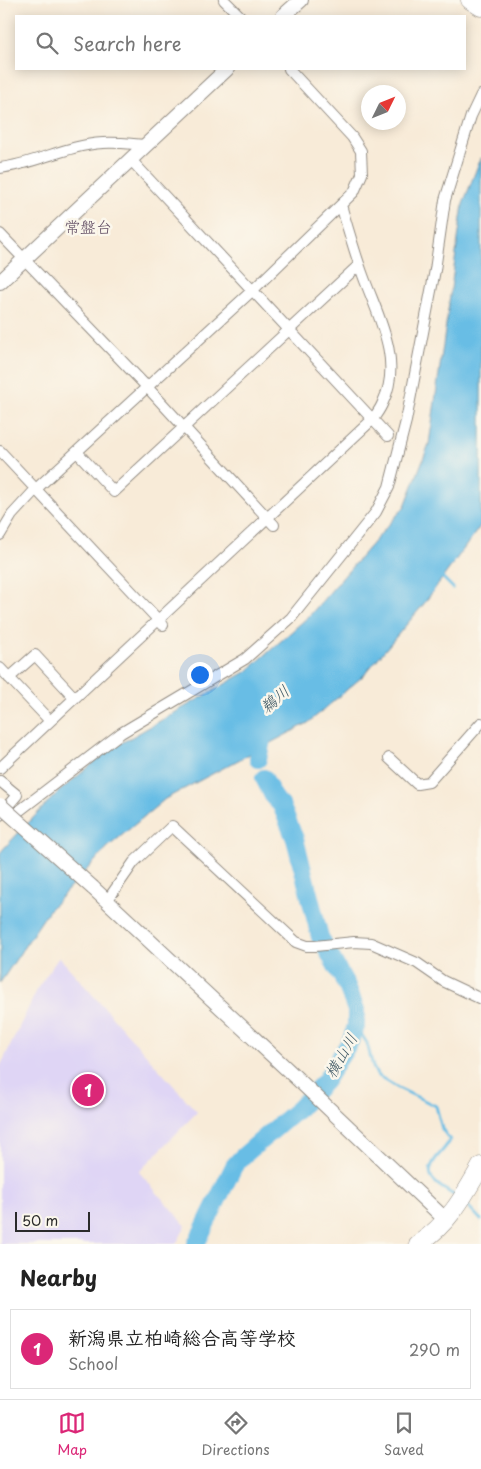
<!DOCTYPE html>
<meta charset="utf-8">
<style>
:root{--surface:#fff;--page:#f2f2f2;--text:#222;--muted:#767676;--line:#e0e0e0;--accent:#db2777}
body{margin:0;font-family:"Playpen Sans","Klee One",sans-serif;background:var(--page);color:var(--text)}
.compass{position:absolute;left:361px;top:85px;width:45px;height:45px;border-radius:50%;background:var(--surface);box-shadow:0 2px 12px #0003;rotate:47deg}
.scale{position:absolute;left:15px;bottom:12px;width:75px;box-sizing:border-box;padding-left:5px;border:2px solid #2b2b2b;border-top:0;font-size:14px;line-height:18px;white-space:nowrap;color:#2b2b2b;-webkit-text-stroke:4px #fbf7ec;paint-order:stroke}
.you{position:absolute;left:199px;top:674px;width:18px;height:18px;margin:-12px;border:4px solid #fff;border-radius:50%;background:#1a73e8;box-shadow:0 0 0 8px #1a73e833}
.badge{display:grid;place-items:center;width:32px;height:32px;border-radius:50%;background:var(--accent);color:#fff;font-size:16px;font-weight:700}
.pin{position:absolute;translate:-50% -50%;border:2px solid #fff;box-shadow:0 1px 5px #0006}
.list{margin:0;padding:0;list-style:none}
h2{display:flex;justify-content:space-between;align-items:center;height:65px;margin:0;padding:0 20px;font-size:21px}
h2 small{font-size:16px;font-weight:400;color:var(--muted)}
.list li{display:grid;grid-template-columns:32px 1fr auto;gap:15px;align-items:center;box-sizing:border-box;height:80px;margin:0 10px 10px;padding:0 10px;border:1px solid var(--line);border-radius:0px}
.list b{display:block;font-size:19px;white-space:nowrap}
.list p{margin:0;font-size:16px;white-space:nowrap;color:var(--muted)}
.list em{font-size:16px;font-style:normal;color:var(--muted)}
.icon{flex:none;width:28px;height:28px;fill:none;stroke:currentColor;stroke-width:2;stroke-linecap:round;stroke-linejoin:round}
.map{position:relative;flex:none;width:481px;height:1244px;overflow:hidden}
.search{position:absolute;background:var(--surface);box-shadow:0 2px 12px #0003;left:15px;right:15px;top:15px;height:55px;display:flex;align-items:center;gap:12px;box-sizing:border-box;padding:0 18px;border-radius:0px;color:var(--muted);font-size:19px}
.sheet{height:155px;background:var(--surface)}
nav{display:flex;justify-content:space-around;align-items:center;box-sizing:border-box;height:70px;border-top:1px solid var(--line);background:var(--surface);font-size:14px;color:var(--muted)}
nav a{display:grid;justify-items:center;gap:2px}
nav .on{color:var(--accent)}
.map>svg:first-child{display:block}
.built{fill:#dfd5f5}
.water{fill:#68bde5;stroke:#4a7488}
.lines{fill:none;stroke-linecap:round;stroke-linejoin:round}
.stream{stroke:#68bde5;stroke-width:3}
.river{stroke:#68bde5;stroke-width:18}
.street-casing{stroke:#928b82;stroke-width:12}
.secondary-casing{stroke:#928b82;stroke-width:16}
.highway-casing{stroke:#928b82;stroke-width:19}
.street{stroke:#fff;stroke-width:10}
.secondary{stroke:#fff;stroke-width:14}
.highway{stroke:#fff;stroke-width:18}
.secondary-bridge-casing{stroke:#928b82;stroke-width:16;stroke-linecap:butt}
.secondary-bridge{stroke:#fff;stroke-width:14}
.labels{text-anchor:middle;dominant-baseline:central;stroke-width:5;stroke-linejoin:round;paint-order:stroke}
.neighbourhood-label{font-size:16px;fill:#624e64;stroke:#fbf7ec}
.water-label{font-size:16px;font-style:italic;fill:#3d5763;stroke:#fbf7ec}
</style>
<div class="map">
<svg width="481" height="1244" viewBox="0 0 481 1244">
<rect width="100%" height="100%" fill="#fbf7ec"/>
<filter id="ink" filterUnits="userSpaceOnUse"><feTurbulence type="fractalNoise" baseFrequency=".02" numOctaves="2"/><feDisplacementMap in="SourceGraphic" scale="10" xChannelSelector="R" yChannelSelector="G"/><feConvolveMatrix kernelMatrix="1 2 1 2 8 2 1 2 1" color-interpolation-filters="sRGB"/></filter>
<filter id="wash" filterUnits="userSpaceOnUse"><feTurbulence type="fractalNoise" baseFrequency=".0096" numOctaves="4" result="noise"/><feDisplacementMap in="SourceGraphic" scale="20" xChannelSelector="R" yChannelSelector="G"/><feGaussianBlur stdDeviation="1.12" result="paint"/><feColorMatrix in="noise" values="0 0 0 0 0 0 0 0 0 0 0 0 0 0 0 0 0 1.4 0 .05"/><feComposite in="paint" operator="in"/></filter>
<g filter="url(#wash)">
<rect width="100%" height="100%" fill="#f8ebd8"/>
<path class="built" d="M59,957L197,1112L139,1172L186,1226L176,1244H0V1067L39,986Z"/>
<path class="water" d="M481,157V525L423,605L363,676L308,723L165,799L108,847L49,910L0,983V853L5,847L56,794L109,750L246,672L309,616L405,506L429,444L463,204Z"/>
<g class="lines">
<path class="stream" d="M441,576L453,588
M356,1026L367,1043L373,1067L377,1075L398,1088L436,1106L442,1129L450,1140C447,1146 442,1151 437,1157C420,1178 438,1185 455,1196
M467,1205L481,1220"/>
<path class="river" d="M258,759L265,725
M196,1244L234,1166L242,1157L299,1108L325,1081L351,1040L356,1026V1010L347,986L320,937L295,839L281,805L274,798L264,778"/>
</g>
</g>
<g filter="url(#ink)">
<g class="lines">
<g class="street-casing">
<path id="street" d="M224,0L240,16
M131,160L388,436
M0,168C35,164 67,145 103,143C117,142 132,144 146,145
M0,234L147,387L274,525
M0,451L163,625
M77,452L114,492L359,265
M0,535L12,515L36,489L254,289L354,192L362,174L361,151L352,137L289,69
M0,668L50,721
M9,678L35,655L75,698
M389,758L417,784L429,782L481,723
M0,768L373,419C377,413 381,408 383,402C403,361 378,316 364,278C355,254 348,229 341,205
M0,781L17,795L0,815
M19,811L121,733L245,659L291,618L376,512L389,487L406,421L435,270L445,200L471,116L481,95
M107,901L134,862L172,826L296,942L307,946H315L354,942L371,943L417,963L443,981L481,999"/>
</g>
<g class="secondary-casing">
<path id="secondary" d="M283,16L301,0
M0,282L227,69
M93,888L305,1086L446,1220"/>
</g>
<g class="highway-casing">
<path id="highway" d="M470,0L481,7
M418,1244C448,1225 464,1196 481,1166"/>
</g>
<use href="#street" class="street"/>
<use href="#secondary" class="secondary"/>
<use href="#highway" class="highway"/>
<g class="secondary-bridge-casing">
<path id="secondary-bridge" d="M0,805L93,888"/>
</g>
<use href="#secondary-bridge" class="secondary-bridge"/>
</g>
</g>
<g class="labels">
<g class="neighbourhood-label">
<text x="88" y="226">常盤台</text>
</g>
<g class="water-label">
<text transform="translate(274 698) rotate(-40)">鵜川</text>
<text transform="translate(340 1055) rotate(-60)">横山川</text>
</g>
</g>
</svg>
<svg class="compass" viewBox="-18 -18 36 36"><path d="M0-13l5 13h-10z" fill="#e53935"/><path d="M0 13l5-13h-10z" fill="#767676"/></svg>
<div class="scale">50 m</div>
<div class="you"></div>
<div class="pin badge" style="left:88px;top:1090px">1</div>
<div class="search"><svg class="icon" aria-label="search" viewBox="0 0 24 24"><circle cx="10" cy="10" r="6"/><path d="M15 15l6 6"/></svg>Search here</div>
</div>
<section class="sheet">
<h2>Nearby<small></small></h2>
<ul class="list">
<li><span class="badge">1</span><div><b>新潟県立柏崎総合高等学校</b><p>School</p></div><em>290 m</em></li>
</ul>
</section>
<nav>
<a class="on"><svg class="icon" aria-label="map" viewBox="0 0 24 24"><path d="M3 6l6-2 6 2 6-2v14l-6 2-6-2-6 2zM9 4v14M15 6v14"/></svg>Map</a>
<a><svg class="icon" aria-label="directions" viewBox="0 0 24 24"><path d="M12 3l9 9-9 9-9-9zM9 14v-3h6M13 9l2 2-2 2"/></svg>Directions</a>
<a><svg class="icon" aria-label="saved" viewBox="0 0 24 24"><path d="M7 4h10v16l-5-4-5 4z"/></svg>Saved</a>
</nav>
